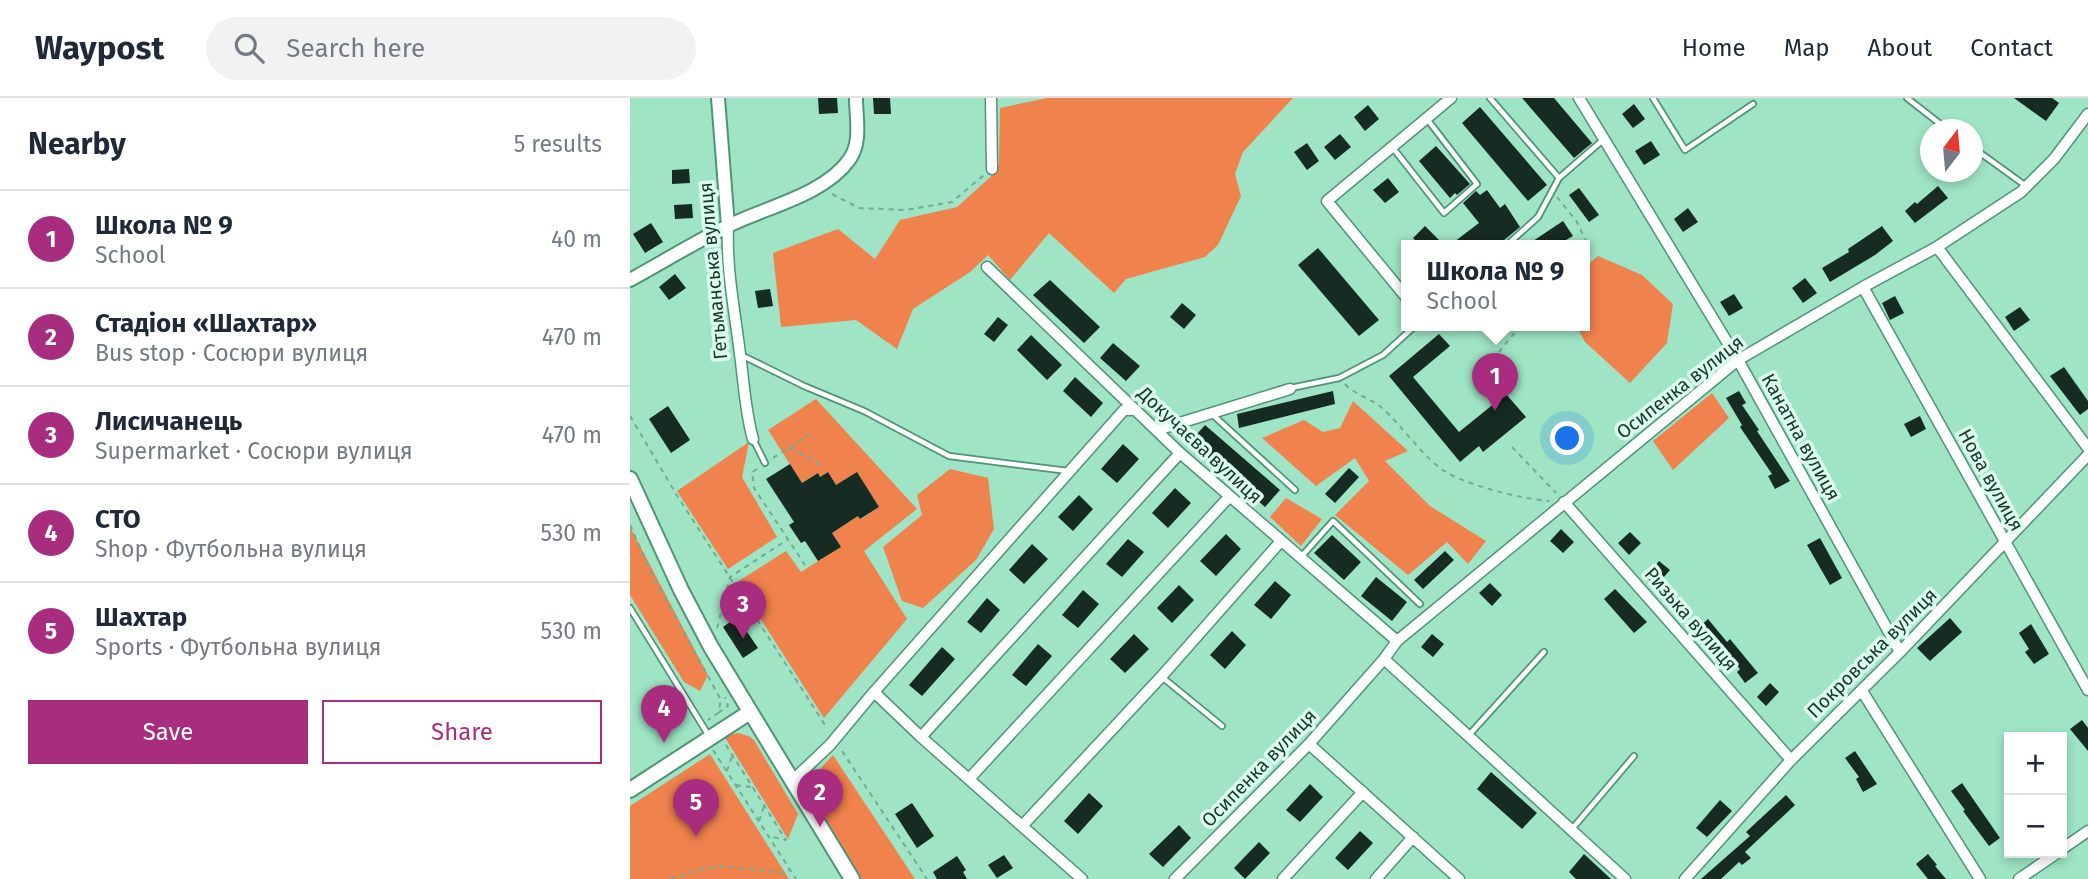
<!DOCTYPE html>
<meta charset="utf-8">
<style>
:root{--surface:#fff;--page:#f2f2f3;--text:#1f2937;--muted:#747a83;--line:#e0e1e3;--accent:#a92d7f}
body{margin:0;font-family:"Fira Sans",sans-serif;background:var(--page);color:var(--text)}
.controls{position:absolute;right:21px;bottom:21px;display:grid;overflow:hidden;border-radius:0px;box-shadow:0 4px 10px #0003}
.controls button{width:63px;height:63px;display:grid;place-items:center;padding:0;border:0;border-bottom:2px solid var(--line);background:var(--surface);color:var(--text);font:35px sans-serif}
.compass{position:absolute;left:1290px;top:21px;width:63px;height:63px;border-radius:50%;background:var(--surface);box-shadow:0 4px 10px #0003;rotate:16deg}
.you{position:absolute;left:938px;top:341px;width:24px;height:24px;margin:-18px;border:5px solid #fff;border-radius:50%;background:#1a73e8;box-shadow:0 0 0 10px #1a73e833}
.badge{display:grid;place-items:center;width:46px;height:46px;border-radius:50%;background:var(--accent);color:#fff;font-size:23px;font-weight:700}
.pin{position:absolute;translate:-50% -58px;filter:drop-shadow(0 2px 4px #0008)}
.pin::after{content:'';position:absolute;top:37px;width:24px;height:21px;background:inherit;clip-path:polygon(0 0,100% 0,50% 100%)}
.popup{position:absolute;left:771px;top:142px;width:189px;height:91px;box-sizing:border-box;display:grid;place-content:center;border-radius:0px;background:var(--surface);filter:drop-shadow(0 2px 5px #0005);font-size:23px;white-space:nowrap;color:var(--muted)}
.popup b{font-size:26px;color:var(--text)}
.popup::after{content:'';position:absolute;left:50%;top:100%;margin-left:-14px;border:14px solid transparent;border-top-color:var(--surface)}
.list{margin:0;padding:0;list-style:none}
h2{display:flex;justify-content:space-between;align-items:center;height:91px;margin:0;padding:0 28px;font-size:30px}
h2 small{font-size:23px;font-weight:400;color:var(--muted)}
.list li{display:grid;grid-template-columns:46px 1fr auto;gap:21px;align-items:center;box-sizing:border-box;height:98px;padding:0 28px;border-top:2px solid var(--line)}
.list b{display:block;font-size:26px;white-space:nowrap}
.list p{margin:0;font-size:23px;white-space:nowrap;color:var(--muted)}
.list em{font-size:23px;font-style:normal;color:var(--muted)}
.actions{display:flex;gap:14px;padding:21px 28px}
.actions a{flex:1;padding:16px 0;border:2px solid var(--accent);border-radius:0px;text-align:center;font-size:24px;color:var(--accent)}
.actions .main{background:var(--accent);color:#fff}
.icon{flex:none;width:38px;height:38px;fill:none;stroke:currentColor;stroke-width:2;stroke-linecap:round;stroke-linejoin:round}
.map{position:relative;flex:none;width:1458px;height:781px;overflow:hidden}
header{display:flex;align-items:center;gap:42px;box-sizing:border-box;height:98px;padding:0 35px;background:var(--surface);border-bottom:2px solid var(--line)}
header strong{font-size:33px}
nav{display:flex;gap:38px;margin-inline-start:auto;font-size:24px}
.search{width:490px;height:63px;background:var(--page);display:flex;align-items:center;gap:18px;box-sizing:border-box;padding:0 24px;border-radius:38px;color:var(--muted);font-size:26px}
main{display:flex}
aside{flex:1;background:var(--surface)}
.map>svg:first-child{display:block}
.green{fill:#f0824e}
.building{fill:#162b22}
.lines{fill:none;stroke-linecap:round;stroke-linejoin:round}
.service-casing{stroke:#4f9477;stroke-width:8}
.minor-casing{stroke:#4f9477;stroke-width:13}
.tertiary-casing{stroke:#4f9477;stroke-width:16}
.primary-casing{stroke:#4f9477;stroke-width:18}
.path{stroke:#73ab92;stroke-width:2;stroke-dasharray:5 5;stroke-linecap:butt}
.service{stroke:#fff;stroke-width:4.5}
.minor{stroke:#fff;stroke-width:10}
.tertiary{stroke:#fff;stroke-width:12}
.primary{stroke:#fff;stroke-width:14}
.labels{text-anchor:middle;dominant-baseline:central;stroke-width:7;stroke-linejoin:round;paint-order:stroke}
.street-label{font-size:19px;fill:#1b372b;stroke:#dafcec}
</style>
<header>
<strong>Waypost</strong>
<div class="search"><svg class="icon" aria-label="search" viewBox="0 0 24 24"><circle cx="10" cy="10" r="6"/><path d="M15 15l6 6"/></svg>Search here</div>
<nav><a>Home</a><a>Map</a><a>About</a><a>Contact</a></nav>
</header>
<main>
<aside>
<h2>Nearby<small>5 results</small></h2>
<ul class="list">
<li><span class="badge">1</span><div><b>Школа № 9</b><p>School</p></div><em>40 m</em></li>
<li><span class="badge">2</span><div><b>Стадіон «Шахтар»</b><p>Bus stop · Сосюри вулиця</p></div><em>470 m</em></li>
<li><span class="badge">3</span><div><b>Лисичанець</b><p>Supermarket · Сосюри вулиця</p></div><em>470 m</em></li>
<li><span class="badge">4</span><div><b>СТО</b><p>Shop · Футбольна вулиця</p></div><em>530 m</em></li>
<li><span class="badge">5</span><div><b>Шахтар</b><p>Sports · Футбольна вулиця</p></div><em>530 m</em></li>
</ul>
<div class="actions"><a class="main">Save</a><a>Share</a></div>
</aside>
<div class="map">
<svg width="1458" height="781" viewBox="0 0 1458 781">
<rect width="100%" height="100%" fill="#9ee4c5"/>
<path class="green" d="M417,0H663L613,54L605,76L611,98L588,147L575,159L496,181L484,195L419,135L380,182L358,157L340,174L283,211L267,251L226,222L151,229L143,155L208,131L245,161L270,122L327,109L365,75L369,66L370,10Z
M968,158L1012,177L1043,206L1037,245L1000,285L955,244L946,227H954V170Z
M1082,295L1099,320L1043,372L1023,343Z
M186,301L287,411L234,453L277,521L194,620L107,484L156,453L171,474L210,449L202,435L228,418L231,421L249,409L227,375L206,387L197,374L190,379L188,375L172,385L138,332Z
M723,303L778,353L755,363L800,408L856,443L838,466L817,444L778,477L705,417L739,383L725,360L686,388L632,340L674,322L693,334L710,330Z
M119,344L112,379L147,439L98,471L47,393Z
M320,371L358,380L364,431L346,462L293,510L272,503L253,449L292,417L287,397Z
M656,400L692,421L671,448L640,419Z
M0,429L78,577L70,593L54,584L0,497Z
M108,635L119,638L124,642L168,716L158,741L94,638Z
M80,656L159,781H0V708Z
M203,657L285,781H230L174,688Z"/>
<path class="building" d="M188,0H207L208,15L189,16Z
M243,0H260L261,16H244Z
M892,0H924L962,45L944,60Z
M1384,0H1422L1429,5L1416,23Z
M1004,6L1015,21L1003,30L992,16Z
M738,7L749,21L735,33L724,19Z
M850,9L917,87L898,103L832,25Z
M710,36L721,49L705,62L694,49Z
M1021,43L1030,57L1014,67L1005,53Z
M677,45L689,63L677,72L664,54Z
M806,48L840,86L827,97L825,95L820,100L789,63Z
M59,71L60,85L42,86V72Z
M758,80L769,94L755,105L743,92Z
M1308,88L1318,100L1285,125L1275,113L1285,104L1287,106Z
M949,90L969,117L959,124L939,97Z
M857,92L870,110L875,106L890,129L868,147H820L849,125L833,105L846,93L850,97Z
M62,106L63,120L45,121L44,107Z
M1058,110L1068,124L1053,134L1044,121Z
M933,123L943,138L927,147H897Z
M21,125L33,144L15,155L3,136Z
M795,128L814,147H790L783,140Z
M1252,128L1263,143L1245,157L1200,184L1192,170L1219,154L1218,151Z
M688,150L749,222L729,238L668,167Z
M45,176L56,190L39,202L29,189Z
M1175,180L1187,195L1173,205L1162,190Z
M420,182L470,229L454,245L403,197Z
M140,191L143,208L128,210L125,193Z
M1104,196L1113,210L1099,218L1090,204Z
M1265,198L1274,215L1260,222L1252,205Z
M552,205L566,217L554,231L540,219Z
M1390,209L1400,222L1384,233L1375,219Z
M368,219L378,227L364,244L354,236Z
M809,236L820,248L783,279L829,334L876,296L896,319L853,354L849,348L830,364L759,278Z
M401,237L432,267L417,282L387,252Z
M483,245L510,268L496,283L470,260Z
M1434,269L1458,303V311L1450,317L1420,278Z
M445,279L473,305L461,319L433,293Z
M703,293L705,306L609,330L607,316Z
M1109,293L1116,305L1112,307L1129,332L1127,333L1160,383L1145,391L1138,378L1142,376L1110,329L1112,327L1096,300Z
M38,308L60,342L41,355L19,321Z
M1290,318L1296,331L1281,339L1274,326Z
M575,327L650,392L635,409L560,344Z
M493,346L509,361L487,385L471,371Z
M160,366L172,385L188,375L190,379L198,374L206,387L227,374L249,409L230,421L228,418L202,435L211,449L188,463L175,443L171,445L159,427L164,424L136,381Z
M719,370L729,379L705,405L695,396Z
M545,390L561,405L538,430L522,415Z
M449,397L463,411L443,433L428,419Z
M931,431L944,444L933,455L920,443Z
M1000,434L1011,445L999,457L988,445Z
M596,436L611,451L586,478L570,463Z
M702,437L731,464L714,482L684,455Z
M1190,440L1212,480L1200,487L1177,447Z
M498,441L514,454L492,479L476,466Z
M402,446L418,461L394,486L379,472Z
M815,453L824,462L793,491L784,482Z
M1029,463L1040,472L1026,488L1016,479Z
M746,479L777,504L762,523L731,498Z
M645,483L661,497L641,521L624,507Z
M860,485L872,497L862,508L849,495Z
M549,487L564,502L542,525L527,510Z
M985,491L1017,524L1004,535L974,501Z
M453,492L469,506L448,530L432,517Z
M357,500L370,512L351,535L337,524Z
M107,519L128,550L113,560L93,529Z
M1320,520L1332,534L1300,563L1287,550Z
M1078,521L1097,544L1100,541L1128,575L1115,585L1107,574L1110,571L1082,540L1077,544L1067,531Z
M1401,526L1419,556L1404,566L1395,554L1399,551L1389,535Z
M602,533L616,547L595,571L580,557Z
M504,536L519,551L495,575L480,561Z
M802,536L814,546L803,559L791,549Z
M408,546L422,558L396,588L382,577Z
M312,549L325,561L292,598L279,587Z
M1140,585L1149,594L1136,608L1127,599Z
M1452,622L1458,630V653L1440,631Z
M1225,653L1247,686L1233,694L1226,681L1229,679L1215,660Z
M861,674L907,715L892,731L847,691Z
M1332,685L1370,740L1359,748L1333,713L1335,712L1321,693Z
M680,686L693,699L670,724L656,712Z
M459,695L473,708L448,736L434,723Z
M1156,697L1165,707L1115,754L1121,760L1112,767L1109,764L1091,781H1071L1120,738L1116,734Z
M1090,702L1102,713L1077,739L1066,730Z
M282,705L304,738L287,750L265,716Z
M549,727L561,740L533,769L519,756Z
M730,733L743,745L718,772L705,760Z
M629,744L640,755L615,781L604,770Z
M954,756L981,781H946L939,774Z
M1298,756L1307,767L1305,768L1316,781H1298L1286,766Z
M374,757L383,770L367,780L358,767Z
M327,758L336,772L333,774L337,781H307L303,774Z"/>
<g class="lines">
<g class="service-casing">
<path id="service" d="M860,0L929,80L908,119L877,147
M1023,0L1055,52L1123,6
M1277,0L1318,32
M1342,49L1396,88
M763,50L814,115L847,86L797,21
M929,80L974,41
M111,257L174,288L234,313L319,358L438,373
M661,290L709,280L753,257L786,227
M583,317L665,392
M123,341L135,365
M671,459L703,423L790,506
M0,510L79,638
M532,579L592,628
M839,637L914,554
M942,731L1004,658"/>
</g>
<g class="minor-casing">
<path id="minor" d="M361,0L362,71
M949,0L1108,262L1270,554
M98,128C96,171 105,214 110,256C114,285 115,313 123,341
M1307,149L1458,350
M357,169L550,355L767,543
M1233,189L1458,592
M776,199L697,103L821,0
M527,332L660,291
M934,404L1161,662
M754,561L995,781
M1232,593L1350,781
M244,594L291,639L452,781
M291,639L550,355
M679,646L829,781
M339,681L599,399
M162,683L200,647L244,594L494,312H506
M393,727L531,579L651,443
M1432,751L1458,733
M545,781L679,646L754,561L767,543L1108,262L1233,189L1307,149L1391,94L1424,61L1458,16
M653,781L733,694
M746,781L783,739
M1055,781L1161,662L1270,554L1458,357
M1389,781L1427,755"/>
</g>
<g class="tertiary-casing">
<path id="tertiary" d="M88,0L98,128
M0,182C33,164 65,144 98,128C136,109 194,97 219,62C232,45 226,20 226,0"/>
</g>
<g class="primary-casing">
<path id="primary" d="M0,381L51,492L81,549L222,781
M0,692L120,614"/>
</g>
<path class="path" d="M202,96L229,110L276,112L322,104L354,77
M927,99L947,124L959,150L954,154
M856,270L891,227
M715,286C725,297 740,300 751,309C771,326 794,361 816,374C840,388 891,401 919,403
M0,318L46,396L197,630
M882,349L926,395
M160,350L185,363L191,369
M143,360L180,336
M127,371L122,374L124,390L175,467
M0,427L23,478L91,602L88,615L78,622
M87,530L100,479L157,442
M88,615L98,608L95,599
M96,647L156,742L138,738
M83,652L166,781
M212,653L297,781
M97,673L102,658
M106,687L121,689
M129,723L134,708
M41,781L67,772L91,768L155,775L159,772"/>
<use href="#service" class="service"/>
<use href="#minor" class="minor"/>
<use href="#tertiary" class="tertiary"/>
<use href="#primary" class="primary"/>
</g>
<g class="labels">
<g class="street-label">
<text transform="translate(83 173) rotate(-95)">Гетьманська вулиця</text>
<text transform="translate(1050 289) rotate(-38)">Осипенка вулиця</text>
<text transform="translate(1171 339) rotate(61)">Канатна вулиця</text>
<text transform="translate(570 347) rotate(43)">Докучаєва вулиця</text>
<text transform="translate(1361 382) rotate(61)">Нова вулиця</text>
<text transform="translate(1061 521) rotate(49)">Ризька вулиця</text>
<text transform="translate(1242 555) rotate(-45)">Покровська вулиця</text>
<text transform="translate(629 670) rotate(-46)">Осипенка вулиця</text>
</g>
</g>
</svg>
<div class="controls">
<button>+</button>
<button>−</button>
</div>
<svg class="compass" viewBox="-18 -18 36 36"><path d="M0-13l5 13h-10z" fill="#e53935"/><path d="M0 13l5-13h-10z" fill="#747a83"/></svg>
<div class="you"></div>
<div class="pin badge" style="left:865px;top:313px">1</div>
<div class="popup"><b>Школа № 9</b>School</div>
<div class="pin badge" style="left:190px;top:729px">2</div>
<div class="pin badge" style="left:113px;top:541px">3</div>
<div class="pin badge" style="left:34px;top:645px">4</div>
<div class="pin badge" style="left:66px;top:739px">5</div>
</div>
</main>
